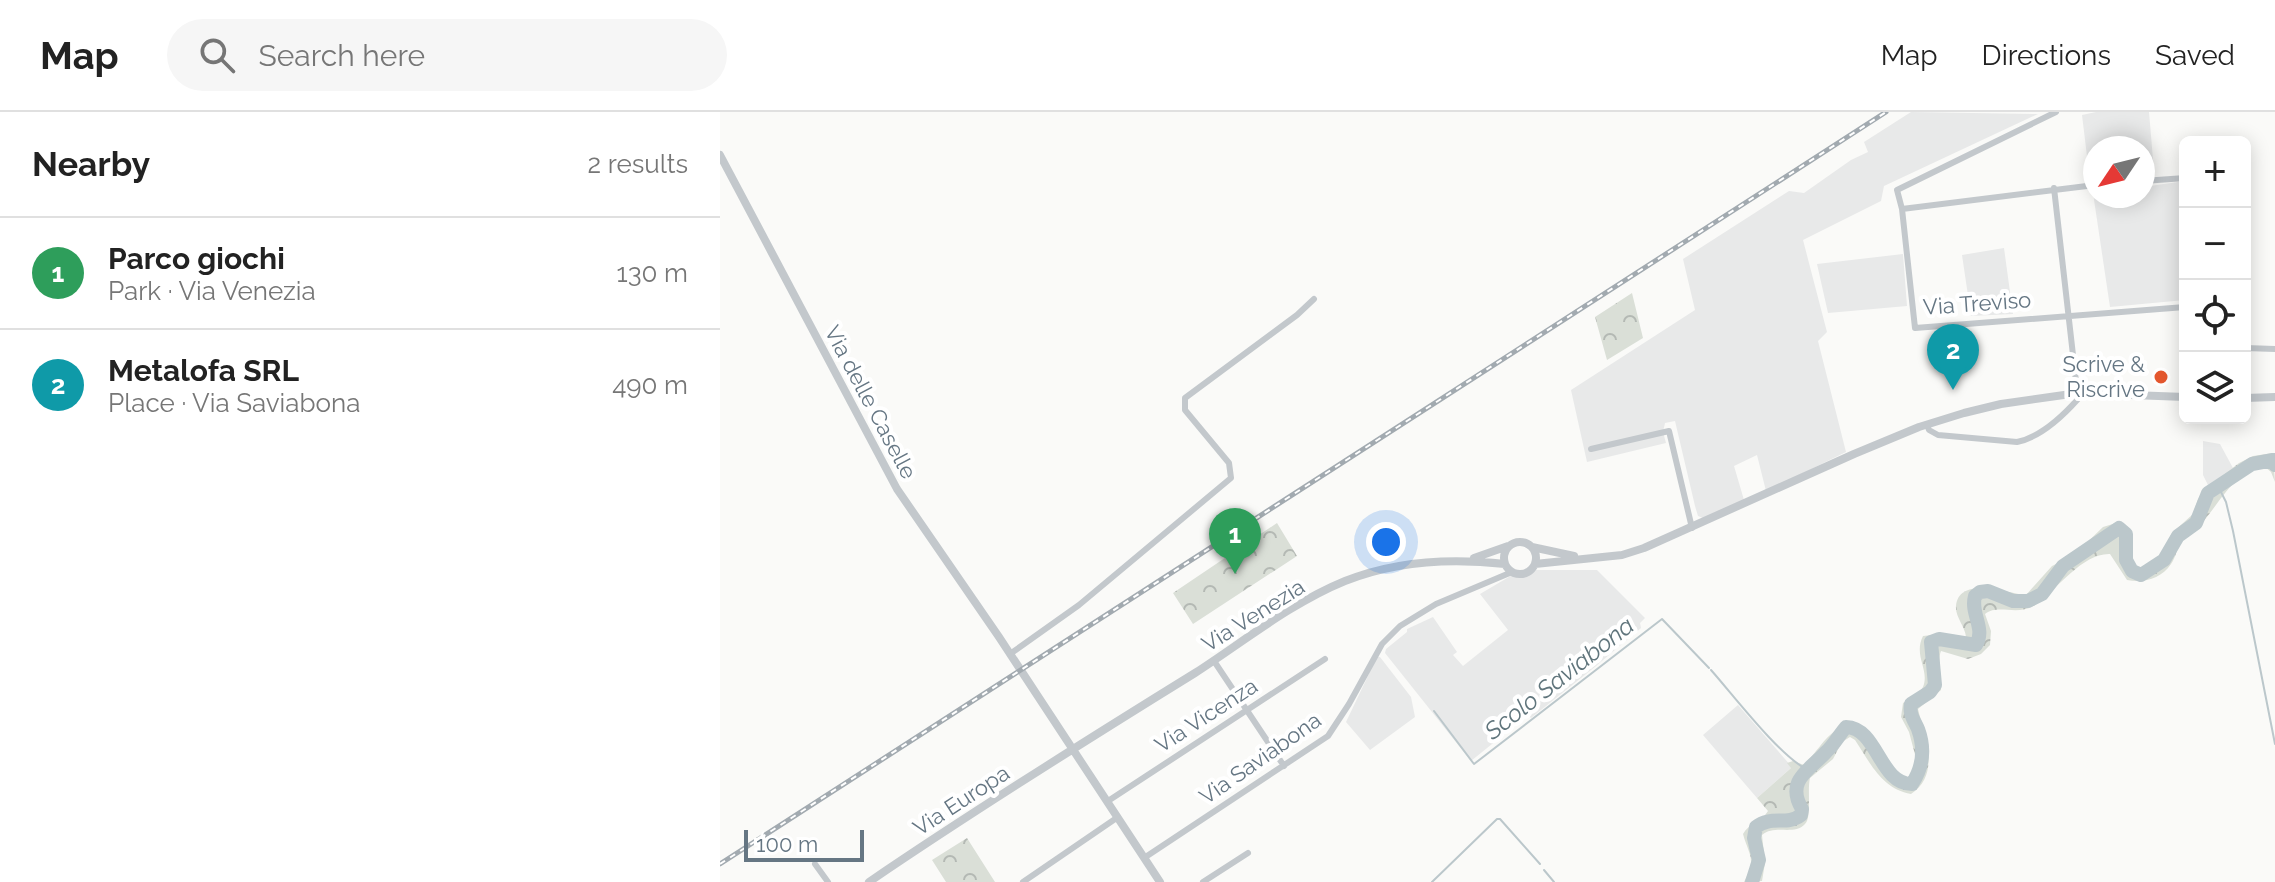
<!DOCTYPE html>
<meta charset="utf-8">
<style>
:root{--surface:#fff;--page:#f6f6f6;--text:#222;--muted:#767676;--line:#e0e0e0;--accent:#db2777}
body{margin:0;font-family:Raleway,sans-serif;background:var(--page);color:var(--text)}
.controls{position:absolute;right:24px;top:24px;display:grid;overflow:hidden;border-radius:12px;box-shadow:0 4px 20px #0003}
.controls button{width:72px;height:72px;display:grid;place-items:center;padding:0;border:0;border-bottom:2px solid var(--line);background:var(--surface);color:var(--text);font:40px sans-serif}
.compass{position:absolute;left:1363px;top:24px;width:72px;height:72px;border-radius:50%;background:var(--surface);box-shadow:0 4px 20px #0003;rotate:235deg}
.scale{position:absolute;left:24px;bottom:20px;width:120px;box-sizing:border-box;padding-left:8px;border:4px solid #657683;border-top:0;font-size:22px;line-height:28px;white-space:nowrap;color:#657683;-webkit-text-stroke:6px #fff;paint-order:stroke}
.you{position:absolute;left:666px;top:430px;width:28px;height:28px;margin:-20px;border:6px solid #fff;border-radius:50%;background:#1a73e8;box-shadow:0 0 0 12px #1a73e833}
.badge{display:grid;place-items:center;width:52px;height:52px;border-radius:50%;background:var(--accent);color:#fff;font-size:26px;font-weight:700}
.pin{position:absolute;translate:-50% -66px;filter:drop-shadow(0 2px 4px #0008)}
.pin::after{content:'';position:absolute;top:42px;width:28px;height:24px;background:inherit;clip-path:polygon(0 0,100% 0,50% 100%)}
.list{margin:0;padding:0;list-style:none}
h2{display:flex;justify-content:space-between;align-items:center;height:104px;margin:0;padding:0 32px;font-size:34px}
h2 small{font-size:26px;font-weight:400;color:var(--muted)}
.list li{display:grid;grid-template-columns:52px 1fr auto;gap:24px;align-items:center;box-sizing:border-box;height:112px;padding:0 32px;border-top:2px solid var(--line)}
.list b{display:block;font-size:30px;white-space:nowrap}
.list p{margin:0;font-size:26px;white-space:nowrap;color:var(--muted)}
.list em{font-size:26px;font-style:normal;color:var(--muted)}
.icon{flex:none;width:44px;height:44px;fill:none;stroke:currentColor;stroke-width:2;stroke-linecap:round;stroke-linejoin:round}
.map{position:relative;flex:none;width:1555px;height:770px;overflow:hidden}
header{display:flex;align-items:center;gap:48px;box-sizing:border-box;height:112px;padding:0 40px;background:var(--surface);border-bottom:2px solid var(--line)}
header strong{font-size:38px}
nav{display:flex;gap:44px;margin-inline-start:auto;font-size:28px}
.search{width:560px;height:72px;background:var(--page);display:flex;align-items:center;gap:20px;box-sizing:border-box;padding:0 28px;border-radius:44px;color:var(--muted);font-size:30px}
main{display:flex}
aside{flex:1;background:var(--surface)}
.map>svg:first-child{display:block}
.built{fill:#e8e9e9}
.forest{fill:url(#forest-crowns)}
.lines{fill:none;stroke-linecap:round;stroke-linejoin:round}
.stream{stroke:#bbc7cb;stroke-width:2}
.river{stroke:#bbc7cb;stroke-width:14}
.minor{stroke:#c3c8cc;stroke-width:6}
.tertiary{stroke:#c3c8cc;stroke-width:8}
.rail-casing{stroke:#a2aab0;stroke-width:5}
.rail{stroke:#fff;stroke-width:2;stroke-dasharray:6;stroke-linecap:butt}
.poi-dot{fill:#e4572e;stroke:#fff;stroke-width:3}
.labels{text-anchor:middle;dominant-baseline:central;stroke-width:8;stroke-linejoin:round;paint-order:stroke}
.street-label{font-size:22px;fill:#657683;stroke:#fff}
.poi-label{font-size:22px;fill:#657683;stroke:#fff;text-anchor:end}
.water-label{font-size:24px;font-style:italic;fill:#60757c;stroke:#fff}
</style>
<header>
<strong>Map</strong>
<div class="search"><svg class="icon" aria-label="search" viewBox="0 0 24 24"><circle cx="10" cy="10" r="6"/><path d="M15 15l6 6"/></svg>Search here</div>
<nav><a>Map</a><a>Directions</a><a>Saved</a></nav>
</header>
<main>
<aside>
<h2>Nearby<small>2 results</small></h2>
<ul class="list">
<li><span class="badge" style="background:#2e9e5b">1</span><div><b>Parco giochi</b><p>Park · Via Venezia</p></div><em>130 m</em></li>
<li><span class="badge" style="background:#0f9aa8">2</span><div><b>Metalofa SRL</b><p>Place · Via Saviabona</p></div><em>490 m</em></li>
</ul>
</aside>
<div class="map">
<svg width="1555" height="770" viewBox="0 0 1555 770">
<defs>
<pattern id="forest-crowns" width="20" height="18" patternUnits="userSpaceOnUse" patternTransform="scale(2)"><rect width="20" height="18" fill="#dadfd7"/><path d="M2 6a3 3 0 1 1 6 0M12 15a3 3 0 1 1 6 0" fill="none" stroke="#b4b9b4"/></pattern>
</defs>
<rect width="100%" height="100%" fill="#fafaf8"/>
<path class="built" d="M1191,0L1318,2L1164,74L1161,89L1083,128L1107,220L1098,229L1126,340L1046,379L1037,343L1014,354L1024,388L983,406L978,404L975,394L955,309L945,311L943,320L946,331L867,350L851,278L975,198L963,147L1069,79L1084,81L1131,48L1148,40L1144,30Z
M1376,0H1429L1434,59L1423,63V36H1375V68L1370,69L1362,3Z
M1465,69V188L1390,195L1373,81L1375,84H1423V75Z
M1284,136L1293,202L1251,204L1242,143Z
M1183,142L1187,194L1108,201L1097,152Z
M1483,329L1500,332L1513,356L1489,375L1483,363Z
M806,458H877L925,506L920,511L921,516L876,554L811,606L808,603L751,649L665,541L666,537L687,520V517L713,505L737,540L733,543L743,554L788,518L760,482L799,459Z
M657,545H660L691,585L695,605L650,638L626,610Z
M1018,593L1072,655L1037,686L983,623Z"/>
<path class="forest" d="M912,181L923,226L887,248L875,205Z
M1553,341L1555,370L1551,360L1544,354C1513,359 1497,396 1477,417C1473,422 1466,425 1462,429C1457,435 1456,445 1451,452C1441,467 1424,471 1407,468L1390,442C1363,441 1338,476 1318,491C1299,506 1279,491 1265,502L1271,519L1270,533L1261,542L1248,547L1221,539C1217,549 1222,566 1221,578L1198,597C1205,626 1221,662 1191,682C1162,677 1150,651 1135,628L1130,625L1122,630L1113,647L1090,666C1087,678 1092,705 1085,712C1074,724 1055,712 1042,723L1045,751L1042,769L1024,770C1037,746 1029,744 1023,722C1029,711 1042,709 1048,699L1037,686L1071,656L1067,651L1073,649L1084,653C1104,632 1105,621 1133,609L1177,667L1183,670L1192,668L1197,650L1189,620L1181,605L1183,591C1189,587 1200,581 1203,575C1210,558 1193,544 1203,524L1221,522L1246,525C1245,514 1235,505 1236,494C1239,463 1289,482 1306,483L1332,454L1354,443L1383,415L1396,411L1411,418L1413,428L1411,448L1418,458L1437,449L1452,421L1473,402L1478,387L1484,378L1519,351L1533,344Z
M557,411L577,444L473,512L453,481Z
M247,726L275,770H226L212,748Z"/>
<g class="lines">
<path class="stream" d="M1498,374L1506,390L1513,419L1555,632
M991,558C1014,584 1058,642 1086,657
M714,599L754,652L942,507L989,556
M824,758L834,770
M712,770L777,707H780L820,752"/>
<path class="river" d="M1032,770L1039,748L1034,726L1036,715C1051,703 1067,714 1081,703L1082,697C1065,668 1090,658 1106,640C1114,633 1119,623 1126,615C1158,616 1159,672 1192,672C1203,655 1205,636 1198,617C1194,608 1189,602 1191,592L1210,580L1215,573L1211,530L1219,527L1256,533C1266,516 1250,502 1255,484L1260,480L1268,479L1293,489H1308L1322,482L1343,454L1399,416L1406,422V448L1412,459L1421,463L1444,448L1458,424L1476,411L1488,381L1532,352L1553,348L1555,353"/>
<path class="minor" d="M1336,0L1177,78L1182,97L1195,216L1465,195
M1423,69L1465,66
M1182,97L1375,73
M1525,236L1555,237
M1207,313L1209,318L1218,323L1297,330C1321,325 1342,305 1358,287L1334,76
M871,337L949,319L972,416
M290,542L359,493L511,366L509,351L465,298V286L577,203L594,187
M494,549L564,654
M388,689L605,547
M424,746L608,624L629,592L662,532L680,514L716,492L792,460
M95,752L108,770
M303,770L398,705
M483,770L528,741"/>
<path class="tertiary" d="M0,43L177,377L279,525L440,770
M1525,286L1555,285
M784 446a16 16 0 1 1 32 0a16 16 0 1 1-32 0Z
M812,435L854,444
M754,446L788,434
M815,452L902,443L924,436L1134,342L1199,315L1244,301L1281,292L1358,281L1465,285
M149,770C256,697 365,629 475,561C523,530 571,491 625,469C675,449 732,446 785,452"/>
<g class="rail-casing">
<path id="rail" d="M0,752L1166,0"/>
</g>
<use href="#rail" class="rail"/>
</g>
<circle class="poi-dot" cx="1441" cy="265" r="8"/>
<g class="labels">
<g class="street-label">
<text transform="translate(1257 191) rotate(-4)">Via Treviso</text>
<text transform="translate(151 290) rotate(62)">Via delle Caselle</text>
<text transform="translate(533 503) rotate(-32)">Via Venezia</text>
<text transform="translate(486 603) rotate(-33)">Via Vicenza</text>
<text transform="translate(540 646) rotate(-35)">Via Saviabona</text>
<text transform="translate(241 688) rotate(-33)">Via Europa</text>
</g>
<g class="poi-label">
<text x="1425" y="252">Scrive &amp;<tspan x="1425" dy="25">Riscrive</tspan></text>
</g>
<g class="water-label">
<text transform="translate(839 566) rotate(-38)">Scolo Saviabona</text>
</g>
</g>
</svg>
<div class="controls">
<button>+</button>
<button>−</button>
<button><svg class="icon" aria-label="locate" viewBox="0 0 24 24"><circle cx="12" cy="12" r="6"/><path d="M12 2v4M12 18v4M2 12h4M18 12h4"/></svg></button>
<button><svg class="icon" aria-label="layers" viewBox="0 0 24 24"><path d="M12 4l9 5-9 5-9-5zM3 14l9 5 9-5"/></svg></button>
</div>
<svg class="compass" viewBox="-18 -18 36 36"><path d="M0-13l5 13h-10z" fill="#e53935"/><path d="M0 13l5-13h-10z" fill="#767676"/></svg>
<div class="scale">100 m</div>
<div class="you"></div>
<div class="pin badge" style="left:515px;top:462px;background:#2e9e5b">1</div>
<div class="pin badge" style="left:1233px;top:278px;background:#0f9aa8">2</div>
</div>
</main>
